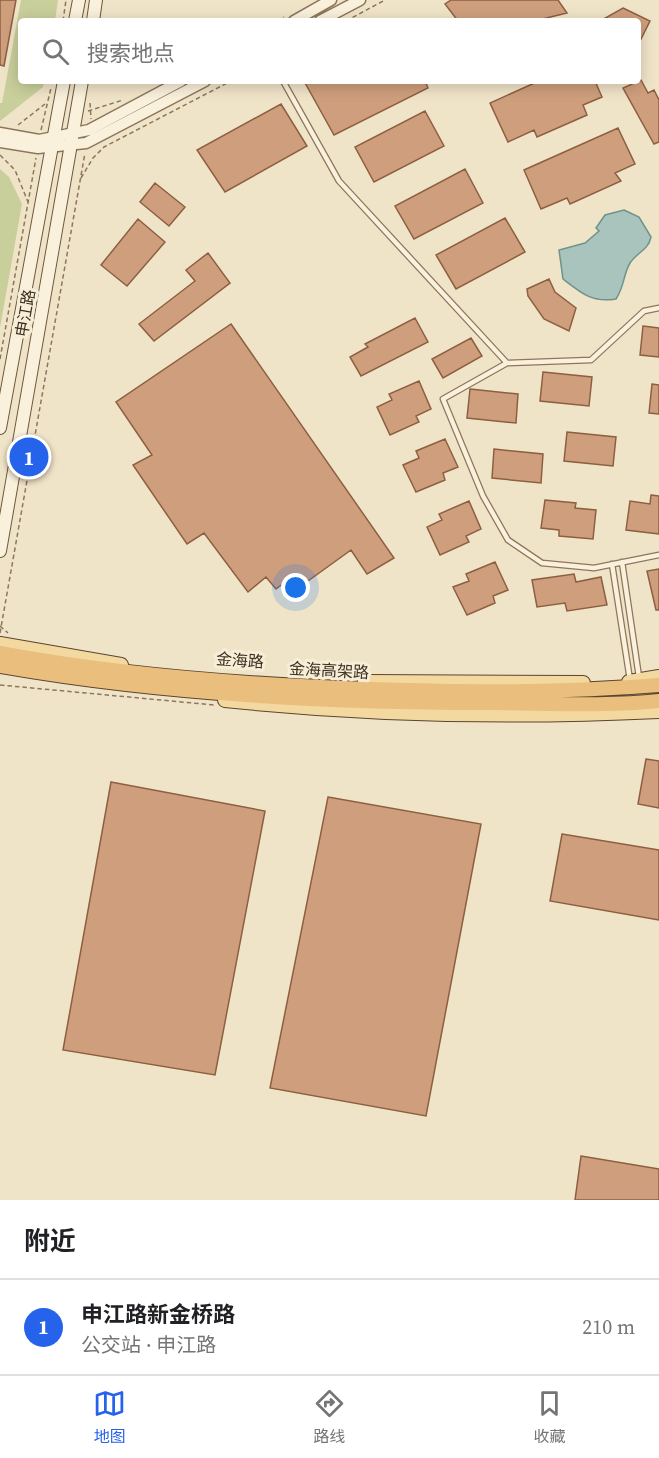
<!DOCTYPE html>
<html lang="zh">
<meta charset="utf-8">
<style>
:root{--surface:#fff;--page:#f2f2f2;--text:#202124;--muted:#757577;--line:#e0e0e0;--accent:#2563eb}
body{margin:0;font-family:"Source Serif 4","Noto Sans SC",serif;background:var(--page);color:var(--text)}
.you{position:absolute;left:296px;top:588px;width:21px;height:21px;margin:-15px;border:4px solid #fff;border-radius:50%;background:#1a73e8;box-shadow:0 0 0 9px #1a73e833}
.badge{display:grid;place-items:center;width:39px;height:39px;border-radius:50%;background:var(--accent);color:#fff;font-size:20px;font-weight:700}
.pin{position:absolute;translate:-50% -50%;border:3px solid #fff;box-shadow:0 2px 6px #0006}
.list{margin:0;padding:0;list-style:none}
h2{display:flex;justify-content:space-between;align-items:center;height:78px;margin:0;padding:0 24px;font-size:26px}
h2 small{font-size:20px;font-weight:400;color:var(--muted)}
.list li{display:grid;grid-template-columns:39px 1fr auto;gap:18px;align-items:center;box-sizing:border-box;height:96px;padding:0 24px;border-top:2px solid var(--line)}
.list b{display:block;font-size:22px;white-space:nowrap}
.list p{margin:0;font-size:20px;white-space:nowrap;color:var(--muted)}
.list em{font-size:20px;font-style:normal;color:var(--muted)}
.icon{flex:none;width:33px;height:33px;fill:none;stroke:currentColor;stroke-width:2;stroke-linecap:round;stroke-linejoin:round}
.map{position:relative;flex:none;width:659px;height:1200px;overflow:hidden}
.search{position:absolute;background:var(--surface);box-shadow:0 3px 15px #0003;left:18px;right:18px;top:18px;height:66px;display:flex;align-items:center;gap:15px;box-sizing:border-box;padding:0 21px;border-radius:6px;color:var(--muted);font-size:22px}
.sheet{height:174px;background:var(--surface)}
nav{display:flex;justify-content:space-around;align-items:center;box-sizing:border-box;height:84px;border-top:2px solid var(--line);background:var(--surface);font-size:16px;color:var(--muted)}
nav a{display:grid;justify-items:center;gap:3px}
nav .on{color:var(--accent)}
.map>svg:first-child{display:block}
.green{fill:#c9cf9b}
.water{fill:#a9c4bc;stroke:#6f938a;stroke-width:1.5}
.building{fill:#cf9f7d;stroke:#8d5f41;stroke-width:1.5}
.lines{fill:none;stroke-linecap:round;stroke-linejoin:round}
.service-casing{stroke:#8d765c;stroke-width:7}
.tertiary-casing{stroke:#8d765c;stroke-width:13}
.secondary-casing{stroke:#6f573f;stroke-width:14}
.primary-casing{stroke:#5b4430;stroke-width:16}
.trunk-casing{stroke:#5b4430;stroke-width:16}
.path{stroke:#8d765c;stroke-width:1.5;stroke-dasharray:4.5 3;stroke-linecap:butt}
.service{stroke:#faf1dc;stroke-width:4.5}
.tertiary{stroke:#faf1dc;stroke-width:10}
.secondary{stroke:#faf1dc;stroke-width:12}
.primary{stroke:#f3d9a0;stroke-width:14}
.trunk{stroke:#eabe7c;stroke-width:14}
.labels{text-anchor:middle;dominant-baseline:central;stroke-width:6;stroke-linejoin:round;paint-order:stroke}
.street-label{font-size:16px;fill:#3d2e20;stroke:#f7eed8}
</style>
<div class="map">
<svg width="659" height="1200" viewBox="0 0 659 1200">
<rect width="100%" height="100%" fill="#f0e4c8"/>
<path class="green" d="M21,0H58L55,21H21V81H44L43,87L0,121V103H2Z
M0,169L9,177L22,204L0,328Z"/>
<path class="water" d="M624,210L639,217L651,237C648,251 637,252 630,263C623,275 625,285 616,299C592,303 581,293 563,279L559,250L585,243L599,231L596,228L605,215Z"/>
<path class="building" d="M0,0H16L4,66L0,65Z
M451,0H558L567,13L534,21H458L445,4Z
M623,8L650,21L638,45V21H600Z
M641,80L648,93L654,90L659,100V142L654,144L623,88Z
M304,81H425L428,88L334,135Z
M539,81H595L602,97L583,105L587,115L537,137L534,130L508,142L490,103Z
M281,104L307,146L225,192L197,150Z
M425,111L444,146L374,182L355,147Z
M618,128L635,164L615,173L621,181L570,204L567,198L541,209L524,170Z
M465,169L483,203L414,239L395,206Z
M155,183L185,207L169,226L140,202Z
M505,218L525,252L456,289L436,255Z
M138,219L165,242L127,286L101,265Z
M208,253L230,283L154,341L139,324L195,281L186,270Z
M549,279L555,292L576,308L569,331L544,319L528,296L527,289Z
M415,318L428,342L361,376L350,357L368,347L365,344Z
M231,324L394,558L367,574L351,550L301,586L293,576L276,589L266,577L248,592L204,533L187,544L133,465L152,455L116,402Z
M643,326L659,328V357L640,355Z
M471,338L482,356L443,378L432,359Z
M543,372L592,377L589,406L540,401Z
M419,381L431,409L416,416L419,422L390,435L377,407L392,400L389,394Z
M652,384L659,385V414L649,413Z
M470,389L518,394L516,423L467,418Z
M567,432L616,437L613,466L564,461Z
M445,439L458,467L443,473L445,480L416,492L403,465L419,458L416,451Z
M494,449L543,454L541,483L492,478Z
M651,495L659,496V534L626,530L630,501L650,504Z
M545,500L576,503L575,508L596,510L593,539L559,536V530L541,528Z
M469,501L481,529L466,536L469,542L440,555L427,527L442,520L439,514Z
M495,562L508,590L493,596L495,603L467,615L453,587L469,581L466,574Z
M659,569V610H656L647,571Z
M574,574L576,582L601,577L607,605L567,611L565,603L537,607L532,580Z
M646,759L659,761V808L638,804Z
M111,782L265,811L215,1075L63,1050Z
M328,797L481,824L426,1116L270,1088Z
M562,834L659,850V920L550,901Z
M581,1156L659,1169V1200H575Z"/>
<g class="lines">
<g class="service-casing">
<path id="service" d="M283,81L339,181L507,363
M659,308L644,311L591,360L507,363L443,399L483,496L508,540L542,563L594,568L659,555
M622,562L639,677
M612,564L630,680"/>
</g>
<g class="tertiary-casing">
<path id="tertiary" d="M294,21L331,0
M320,21L360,0
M0,133L39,140L89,130L181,81
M0,142L38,148L86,143L205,81"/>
</g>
<g class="secondary-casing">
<path id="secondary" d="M75,21L79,0
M93,21L96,0
M0,428L64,81
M0,551L82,81"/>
</g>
<g class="primary-casing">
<path id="primary" d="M0,644L121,665
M365,682L583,683
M629,682L659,677
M225,700C369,715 515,718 659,711"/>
</g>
<g class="trunk-casing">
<path id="trunk" d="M0,653C123,676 247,685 372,689C468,692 563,693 659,685
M0,666C160,694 323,703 486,703C543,703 602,707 659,701"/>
</g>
<path class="path" d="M63,21L66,0
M277,21L284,17
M346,21L385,0
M90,103L91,119
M88,111L123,100
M18,125L45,104
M41,130L51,88
M0,155L15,170L28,202
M81,178L93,158L104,147L231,81
M0,359L36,158
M0,626L8,633
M0,633L85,153
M0,685L214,705"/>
<use href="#service" class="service"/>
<use href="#tertiary" class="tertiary"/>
<use href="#secondary" class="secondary"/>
<use href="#primary" class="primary"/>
<use href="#trunk" class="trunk"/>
</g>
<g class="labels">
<g class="street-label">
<text transform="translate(25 313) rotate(-80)">申江路</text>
<text transform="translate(240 660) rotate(4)">金海路</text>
<text transform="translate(329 670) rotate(3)">金海高架路</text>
</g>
</g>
</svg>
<div class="you"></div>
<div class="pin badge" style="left:29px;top:457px">1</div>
<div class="search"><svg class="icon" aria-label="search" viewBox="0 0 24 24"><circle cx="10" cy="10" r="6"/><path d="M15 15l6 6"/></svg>搜索地点</div>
</div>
<section class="sheet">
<h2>附近<small></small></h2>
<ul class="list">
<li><span class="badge">1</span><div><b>申江路新金桥路</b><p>公交站 · 申江路</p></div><em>210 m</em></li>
</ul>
</section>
<nav>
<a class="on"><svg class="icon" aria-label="map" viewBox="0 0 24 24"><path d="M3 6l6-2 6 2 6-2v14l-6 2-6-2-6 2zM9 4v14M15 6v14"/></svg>地图</a>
<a><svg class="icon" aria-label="directions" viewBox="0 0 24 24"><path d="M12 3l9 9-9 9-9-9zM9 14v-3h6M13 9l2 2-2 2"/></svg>路线</a>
<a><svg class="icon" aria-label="saved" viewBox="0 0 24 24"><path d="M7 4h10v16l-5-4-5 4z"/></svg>收藏</a>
</nav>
